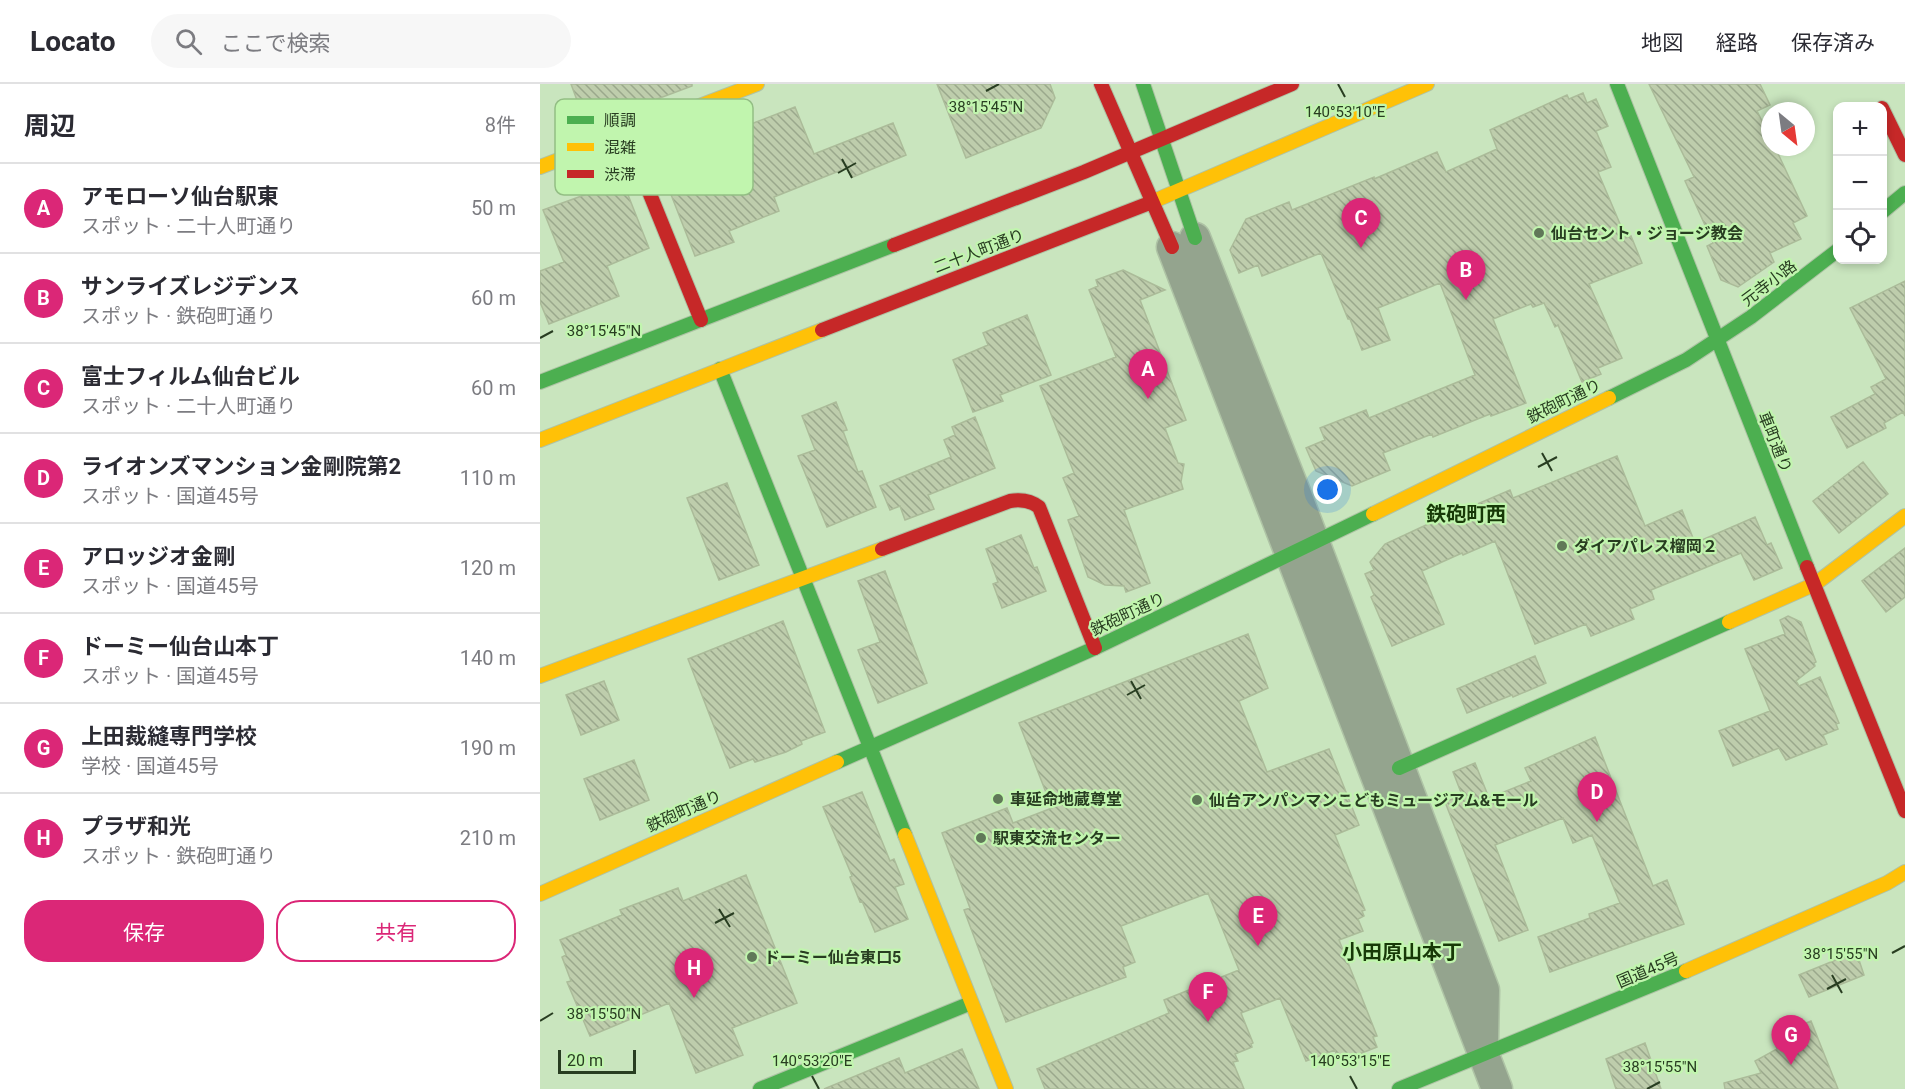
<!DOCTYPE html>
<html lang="ja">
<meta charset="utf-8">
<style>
:root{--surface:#fff;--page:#f7f7f7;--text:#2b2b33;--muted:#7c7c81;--line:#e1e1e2;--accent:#db2777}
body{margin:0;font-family:Roboto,"Noto Sans JP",sans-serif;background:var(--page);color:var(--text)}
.controls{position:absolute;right:18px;top:18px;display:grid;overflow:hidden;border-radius:12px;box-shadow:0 3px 9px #0003}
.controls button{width:54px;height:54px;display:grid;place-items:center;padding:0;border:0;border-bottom:2px solid var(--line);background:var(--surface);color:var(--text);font:30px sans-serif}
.compass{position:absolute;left:1221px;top:18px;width:54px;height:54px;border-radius:50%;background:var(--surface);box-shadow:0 3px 9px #0003;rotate:151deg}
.scale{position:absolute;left:18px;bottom:15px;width:78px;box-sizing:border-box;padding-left:6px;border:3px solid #283d21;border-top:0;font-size:16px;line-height:21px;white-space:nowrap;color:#283d21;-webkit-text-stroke:4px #c1f5ae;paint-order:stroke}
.you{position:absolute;left:788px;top:406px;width:21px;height:21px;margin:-15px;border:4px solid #fff;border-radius:50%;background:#1a73e8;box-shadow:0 0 0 9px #1a73e833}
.badge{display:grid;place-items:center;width:39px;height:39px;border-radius:50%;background:var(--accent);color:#fff;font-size:20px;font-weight:700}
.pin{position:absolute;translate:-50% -50px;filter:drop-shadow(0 2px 3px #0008)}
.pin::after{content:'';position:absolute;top:32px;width:21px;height:18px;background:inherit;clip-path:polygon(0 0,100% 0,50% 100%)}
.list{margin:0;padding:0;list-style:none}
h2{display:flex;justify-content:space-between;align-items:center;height:78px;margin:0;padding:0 24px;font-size:26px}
h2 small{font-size:20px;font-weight:400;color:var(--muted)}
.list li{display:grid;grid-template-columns:39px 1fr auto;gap:18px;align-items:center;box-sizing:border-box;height:90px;padding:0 24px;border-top:2px solid var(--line)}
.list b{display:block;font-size:22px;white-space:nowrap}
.list p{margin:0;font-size:20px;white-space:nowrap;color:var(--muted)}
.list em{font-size:20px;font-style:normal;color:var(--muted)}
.actions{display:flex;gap:12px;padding:18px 24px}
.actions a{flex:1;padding:14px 0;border:2px solid var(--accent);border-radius:24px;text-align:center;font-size:21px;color:var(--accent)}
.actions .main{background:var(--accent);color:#fff}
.icon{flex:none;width:33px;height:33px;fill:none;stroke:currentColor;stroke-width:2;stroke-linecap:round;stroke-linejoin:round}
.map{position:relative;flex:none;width:1365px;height:1005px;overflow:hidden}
header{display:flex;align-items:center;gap:36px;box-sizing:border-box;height:84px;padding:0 30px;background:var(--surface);border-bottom:2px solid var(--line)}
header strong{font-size:28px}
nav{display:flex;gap:33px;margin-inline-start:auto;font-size:21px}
.search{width:420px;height:54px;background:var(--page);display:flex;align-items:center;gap:15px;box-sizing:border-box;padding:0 21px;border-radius:33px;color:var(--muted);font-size:22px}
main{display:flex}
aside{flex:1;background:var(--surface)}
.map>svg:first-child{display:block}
.building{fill:url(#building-back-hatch);stroke:#abbb99;stroke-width:1.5}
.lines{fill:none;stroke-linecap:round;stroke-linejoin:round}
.street-casing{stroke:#aec3a5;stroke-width:33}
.fast-casing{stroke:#aec3a5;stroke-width:16}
.slow-casing{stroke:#aec3a5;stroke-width:16}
.jam-casing{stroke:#aec3a5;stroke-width:16}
.street{stroke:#94a48e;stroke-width:30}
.fast{stroke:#4caf50;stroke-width:14}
.slow{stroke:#ffc107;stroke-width:14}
.jam{stroke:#c62828;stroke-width:14}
.ticks{fill:none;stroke:#283d21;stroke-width:2}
.poi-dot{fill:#607858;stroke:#c1f5ae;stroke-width:2}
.labels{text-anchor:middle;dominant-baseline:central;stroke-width:4.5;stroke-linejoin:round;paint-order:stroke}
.poi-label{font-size:16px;font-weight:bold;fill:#283d21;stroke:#c1f5ae;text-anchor:start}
.street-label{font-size:16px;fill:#283d21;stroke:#c1f5ae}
.quarter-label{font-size:20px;font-weight:bold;fill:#173907;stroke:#c1f5ae}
.key{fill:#c1f5ae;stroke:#93be84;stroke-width:1.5}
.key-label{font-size:16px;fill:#283d21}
.ticks-label{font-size:15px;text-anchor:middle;fill:#283d21;stroke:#c1f5ae;stroke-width:4.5;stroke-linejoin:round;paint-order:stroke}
</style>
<header>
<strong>Locato</strong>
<div class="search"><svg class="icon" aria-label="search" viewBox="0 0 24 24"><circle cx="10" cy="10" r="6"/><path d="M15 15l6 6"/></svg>ここで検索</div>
<nav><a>地図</a><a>経路</a><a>保存済み</a></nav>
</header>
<main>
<aside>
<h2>周辺<small>8件</small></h2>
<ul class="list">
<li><span class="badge">A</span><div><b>アモローソ仙台駅東</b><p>スポット · 二十人町通り</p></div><em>50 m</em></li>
<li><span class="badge">B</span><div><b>サンライズレジデンス</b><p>スポット · 鉄砲町通り</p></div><em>60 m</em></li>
<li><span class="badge">C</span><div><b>富士フィルム仙台ビル</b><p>スポット · 二十人町通り</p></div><em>60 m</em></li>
<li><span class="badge">D</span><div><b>ライオンズマンション金剛院第2</b><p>スポット · 国道45号</p></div><em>110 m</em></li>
<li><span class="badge">E</span><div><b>アロッジオ金剛</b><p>スポット · 国道45号</p></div><em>120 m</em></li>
<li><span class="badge">F</span><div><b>ドーミー仙台山本丁</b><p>スポット · 国道45号</p></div><em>140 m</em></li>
<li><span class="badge">G</span><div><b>上田裁縫専門学校</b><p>学校 · 国道45号</p></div><em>190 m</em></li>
<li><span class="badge">H</span><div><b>プラザ和光</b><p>スポット · 鉄砲町通り</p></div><em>210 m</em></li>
</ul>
<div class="actions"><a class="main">保存</a><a>共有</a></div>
</aside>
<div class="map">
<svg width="1365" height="1005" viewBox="0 0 1365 1005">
<defs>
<pattern id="building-back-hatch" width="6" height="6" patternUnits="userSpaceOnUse" patternTransform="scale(1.5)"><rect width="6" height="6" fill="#becdac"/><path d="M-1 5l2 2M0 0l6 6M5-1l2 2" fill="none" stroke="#9aa88c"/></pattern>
</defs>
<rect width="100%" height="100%" fill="#c9e5be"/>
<path class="building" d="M31,0H152V2L80,29L79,25L45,38Z
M397,0H510L515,14L501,44L426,74Z
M1109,0H1220L1230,21L1217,27L1230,53V63H1235L1267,132L1253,139L1261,155L1230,169L1234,178L1198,203L1181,196L1167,162L1173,159L1145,97L1154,93Z
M1043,9L1047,19L1056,15L1068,42L1056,47L1071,83L1058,88L1086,154L1091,152L1102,179L1049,200L1082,274L1058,284L1061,290L1042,298L1018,241L1015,243L1004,219L993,223L991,220L953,235L986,319L951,332L950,330L893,353L892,350L843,369L850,386L812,402L776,387L766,364L785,356L780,344L826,326L829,334L935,291L900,199L838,224L850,256L822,266L810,235H808L781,169L722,192L718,181L699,189L690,166L706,135L749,118L752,126L834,93V95L897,68L906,88L957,65L950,46L1027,11L1029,15Z
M255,23L274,70L353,39L366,71L313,93L309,83L234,113L239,127L189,147L194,158L155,172L130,108L180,90L168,61L212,43L211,40Z
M63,80L79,88L109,164L67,182L79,212L9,240L0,218V187L24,178L3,126L47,110L39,90Z
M583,186L625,206L600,216L646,336L625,344L638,379L644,380L641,398L643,405L584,426L610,499L586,508L584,502L565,501L548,493L528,436L539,432L523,394L534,389L500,302L576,273L549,206L558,202L556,196Z
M1365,197V332L1363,328L1344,339L1346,344L1307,364L1291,333L1335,310L1331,303L1346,295L1310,224Z
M487,231L511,291L460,311L463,317L433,328L413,276L448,261L443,249Z
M296,318L307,346L303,347L318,388L322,387L336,423L287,443L258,372L275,366L262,332Z
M435,333L455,384L388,411L394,425L365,436L360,422L350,426L340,402L411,373L404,356L415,351L412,343Z
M1077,372L1105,442L1142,426L1155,459L1215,433L1227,461L1231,459L1242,484L1214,496L1201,469L1111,506L1114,515L1090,525L1094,535L1051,552L1046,540L995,560L955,457L923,471L922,469L882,487L904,540L852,562L831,513L834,511L825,490L834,486L830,478L845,460L899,435L900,436L970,406L973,414Z
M1323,378L1348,410L1299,449L1273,417Z
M187,399L219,481L179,496L147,414Z
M481,451L494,484L497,483L506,507L462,524L453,500L458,498L446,465Z
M1365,464V513L1346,528L1322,497Z
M345,487L387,599L338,619L318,566L340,558L318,497Z
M1248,532L1261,538L1276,578L1274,579L1275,582L1256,597L1259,602L1280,593L1299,639L1296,640L1298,645L1283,651L1287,660L1246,676L1239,664L1193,682L1179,647L1230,627L1205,565L1245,550L1240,536Z
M243,537L285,648L261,657L262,660L246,668L215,678L213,675L190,684L148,575Z
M708,550L728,604L699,617L727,688L789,665L819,741L795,751L825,826L822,827L824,832L818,835L823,847L799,856L837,952L833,953L837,963L804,976L801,971L797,972L795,966L766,977L740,914L701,929L713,959L711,960L712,963L695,970L698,977L693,978L704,1005H505L497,985L629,929L624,916L699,886L668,809L581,842L595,878L583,883L586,893L466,938L424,826L430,824L402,749L467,724L473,739L512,724L479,639Z
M995,572L1006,599L973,613L972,611L927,629L917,605Z
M64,597L79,636L41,651L26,611Z
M1055,653L1113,802L1127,796L1144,840L1010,888L998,853L1050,834L1049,830L1080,819L1052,751L1033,759L1023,734L955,761L988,846L959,857L905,718L922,711L913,688L935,679L949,714L991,697L985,684Z
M94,676L109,716L60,736L44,695Z
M322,708L350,777L354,775L364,800L355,803L368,835L335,848L322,817L320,818L310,793L312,792L283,723Z
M206,791L257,919L192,944L203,971L156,989L129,919L50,952L27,898L31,897L22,873L26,871L20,856L82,831L80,826L138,804L143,817Z
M1317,870L1324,891L1269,913L1259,891L1308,871Z
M1271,937L1298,1005H1185L1184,999L1221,989L1215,977L1237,965L1233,953Z
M1105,959L1121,1005H1076L1066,975Z
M422,965L439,1005H284L359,974L365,989Z"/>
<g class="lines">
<g class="street-casing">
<path id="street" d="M655,154L757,413L944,906L943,955
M632,163L957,1005"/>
</g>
<g class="fast-casing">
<path id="fast" d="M603,0L655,154
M1077,0L1267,483
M1342,128L1365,109
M180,285L365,751
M0,298L354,161
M1069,314L1146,276L1211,233L1298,166
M297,678L555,564L833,430
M859,684L1189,538
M220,1005L431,919
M859,1005L1146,887"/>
</g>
<g class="slow-casing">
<path id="slow" d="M0,83L217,0
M607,120L887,0
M0,356L282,246
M833,430L1069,314
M1189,538L1275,500L1365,432
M0,592L342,465
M365,751L466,1005
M0,810L297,678
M1146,887L1347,799L1365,788"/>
</g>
<g class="jam-casing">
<path id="jam" d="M561,0L632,163
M1342,24L1365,71
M86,51L161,236
M354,161L544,88L752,0
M282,246L607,120
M342,465L470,417C481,415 490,416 499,423L555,564
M1267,483L1365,727"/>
</g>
<use href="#street" class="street"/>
<use href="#fast" class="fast"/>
<use href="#slow" class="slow"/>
<use href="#jam" class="jam"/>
</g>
<path class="ticks" d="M798,0L805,13M446,7L459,0M302,75L312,94M298,89L316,79M0,254L13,247M1002,369L1012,387M998,383L1017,373M591,597L601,615M587,611L605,601M179,825L190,843M175,839L194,829M1352,869L1365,862M1292,891L1302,909M1287,905L1306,895M0,937L13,929M272,992L279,1005M810,992L817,1005M1107,1005L1120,998"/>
<g class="poi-dot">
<circle cx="999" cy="149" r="6"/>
<circle cx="1022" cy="462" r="6"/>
<circle cx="458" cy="715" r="6"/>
<circle cx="657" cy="716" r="6"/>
<circle cx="441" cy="754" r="6"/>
<circle cx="212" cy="873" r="6"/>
</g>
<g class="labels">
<g class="poi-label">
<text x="1011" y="149">仙台セント・ジョージ教会</text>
<text x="1034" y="462">ダイアパレス榴岡２</text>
<text x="470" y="715">車延命地蔵尊堂</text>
<text x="669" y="716">仙台アンパンマンこどもミュージアム&amp;モール</text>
<text x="453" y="754">駅東交流センター</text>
<text x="224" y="873">ドーミー仙台東口5</text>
</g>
<g class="street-label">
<text transform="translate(439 167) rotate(-21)">二十人町通り</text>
<text transform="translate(1229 199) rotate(-37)">元寺小路</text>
<text transform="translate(1024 317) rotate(-26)">鉄砲町通り</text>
<text transform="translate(1235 358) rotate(68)">車町通り</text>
<text transform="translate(588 530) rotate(-25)">鉄砲町通り</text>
<text transform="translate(144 727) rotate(-24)">鉄砲町通り</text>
<text transform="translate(1108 886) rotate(-23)">国道45号</text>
</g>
<g class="quarter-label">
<text x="926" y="430">鉄砲町西</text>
<text x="862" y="868">小田原山本丁</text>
</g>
</g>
<rect x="15" y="15" width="198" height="96" rx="9" class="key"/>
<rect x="27" y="32" width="27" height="8" fill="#4caf50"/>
<rect x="27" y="59" width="27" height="8" fill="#ffc107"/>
<rect x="27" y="86" width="27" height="8" fill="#c62828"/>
<g class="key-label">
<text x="64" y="42">順調</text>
<text x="64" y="69">混雑</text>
<text x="64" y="96">渋滞</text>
</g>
<g class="ticks-label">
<text x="446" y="28">38°15'45"N</text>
<text x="805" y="33">140°53'10"E</text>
<text x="64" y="252">38°15'45"N</text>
<text x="1301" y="875">38°15'55"N</text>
<text x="64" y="935">38°15'50"N</text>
<text x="272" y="982">140°53'20"E</text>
<text x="810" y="982">140°53'15"E</text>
<text x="1120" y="988">38°15'55"N</text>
</g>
</svg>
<div class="controls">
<button>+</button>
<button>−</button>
<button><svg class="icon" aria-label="locate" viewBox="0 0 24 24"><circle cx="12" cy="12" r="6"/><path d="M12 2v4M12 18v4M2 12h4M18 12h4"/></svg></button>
</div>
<svg class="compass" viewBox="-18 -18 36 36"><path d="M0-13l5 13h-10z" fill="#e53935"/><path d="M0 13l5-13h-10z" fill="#7c7c81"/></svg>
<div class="scale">20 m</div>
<div class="you"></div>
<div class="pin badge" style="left:608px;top:315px">A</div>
<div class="pin badge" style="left:926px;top:216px">B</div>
<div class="pin badge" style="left:821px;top:164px">C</div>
<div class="pin badge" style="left:1057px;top:738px">D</div>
<div class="pin badge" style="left:718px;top:862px">E</div>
<div class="pin badge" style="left:668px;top:938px">F</div>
<div class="pin badge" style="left:1251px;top:981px">G</div>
<div class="pin badge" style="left:154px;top:914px">H</div>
</div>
</main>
